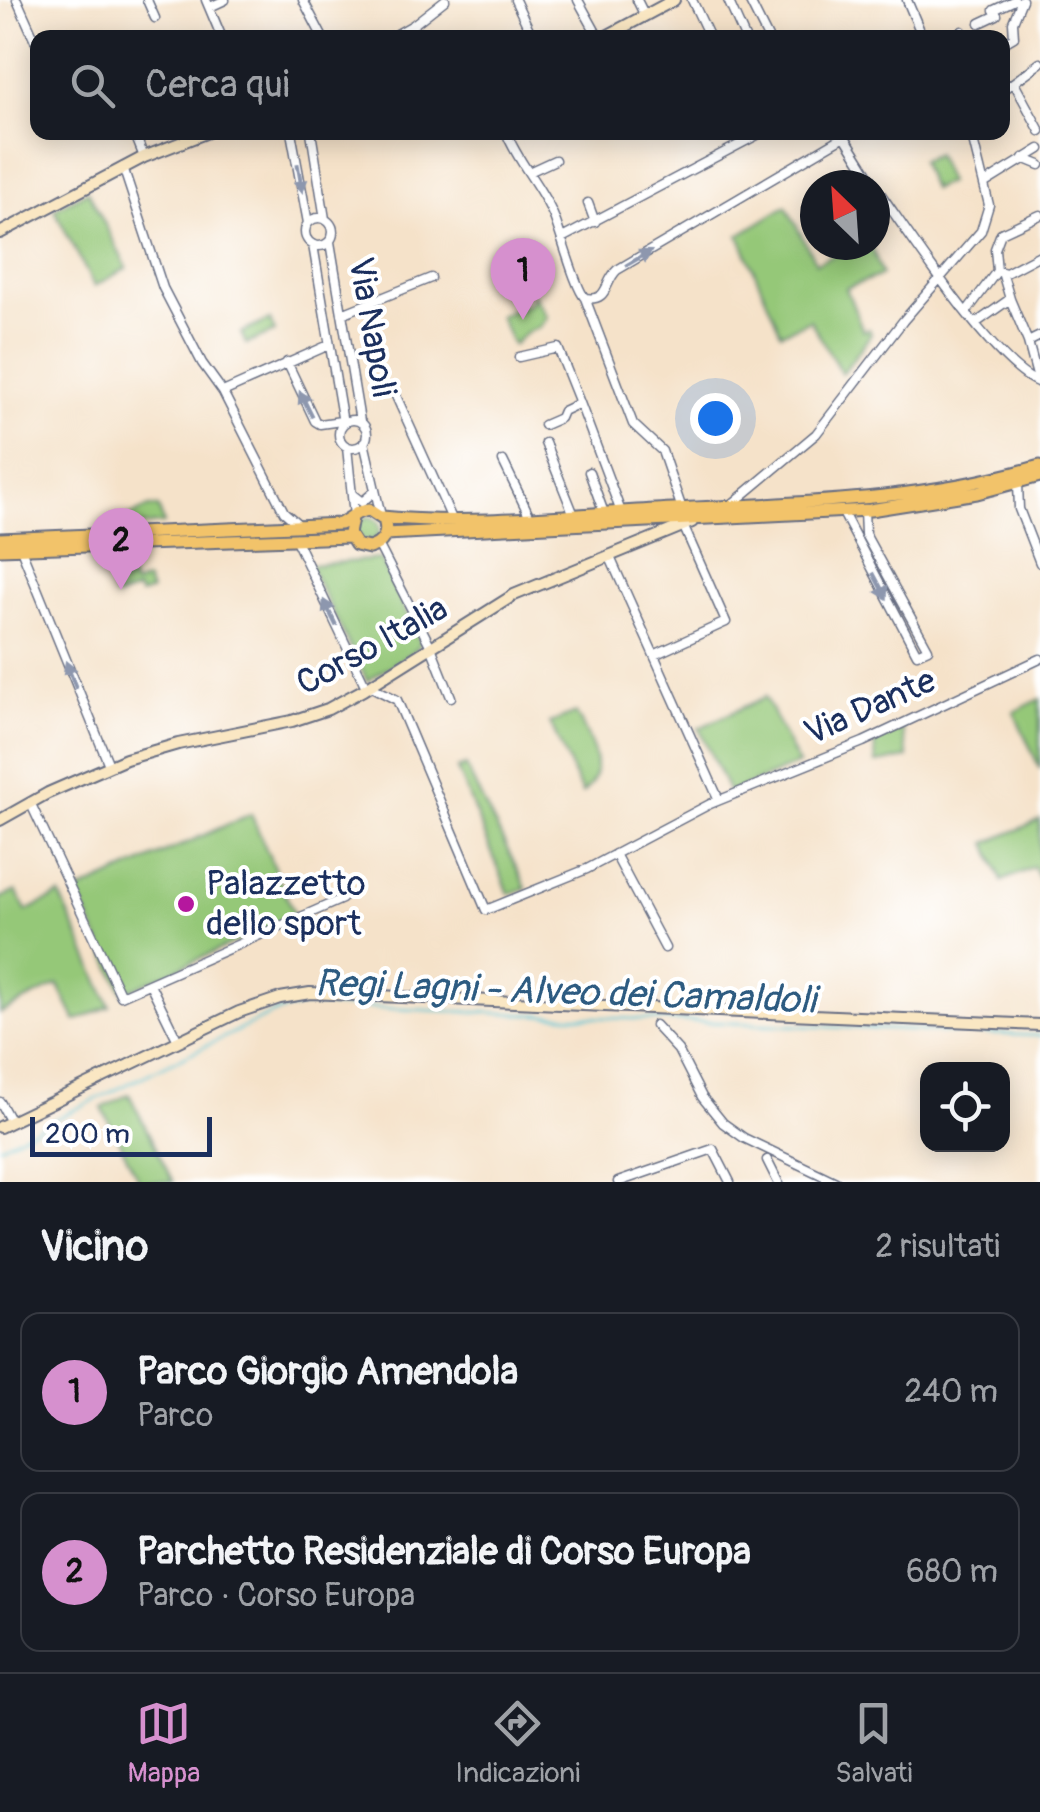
<!DOCTYPE html>
<html lang="it">
<meta charset="utf-8">
<style>
:root{--surface:#171b24;--page:#20242c;--text:#f1f3f6;--muted:#9ea1a6;--line:#363941;--accent:#d690ce}
body{margin:0;font-family:Pangolin,sans-serif;background:var(--page);color:var(--text)}
.controls{position:absolute;right:30px;bottom:30px;display:grid;overflow:hidden;border-radius:20px;box-shadow:0 5px 25px #0003}
.controls button{width:90px;height:90px;display:grid;place-items:center;padding:0;border:0;border-bottom:2px solid var(--line);background:var(--surface);color:var(--text);font:50px sans-serif}
.compass{position:absolute;left:800px;top:170px;width:90px;height:90px;border-radius:50%;background:var(--surface);box-shadow:0 5px 25px #0003;rotate:335deg}
.scale{position:absolute;left:30px;bottom:25px;width:182px;box-sizing:border-box;padding-left:10px;border:5px solid #1b2f5e;border-top:0;font-size:28px;line-height:35px;white-space:nowrap;color:#1b2f5e;-webkit-text-stroke:8px #fff;paint-order:stroke}
.you{position:absolute;left:715px;top:418px;width:35px;height:35px;margin:-25px;border:8px solid #fff;border-radius:50%;background:#1a73e8;box-shadow:0 0 0 15px #1a73e833}
.badge{display:grid;place-items:center;width:65px;height:65px;border-radius:50%;background:var(--accent);color:#111;font-size:32px;font-weight:700}
.pin{position:absolute;translate:-50% -82px;filter:drop-shadow(0 2px 5px #0008)}
.pin::after{content:'';position:absolute;top:52px;width:35px;height:30px;background:inherit;clip-path:polygon(0 0,100% 0,50% 100%)}
.list{margin:0;padding:0;list-style:none}
h2{display:flex;justify-content:space-between;align-items:center;height:130px;margin:0;padding:0 40px;font-size:42px}
h2 small{font-size:32px;font-weight:400;color:var(--muted)}
.list li{display:grid;grid-template-columns:65px 1fr auto;gap:30px;align-items:center;box-sizing:border-box;height:160px;margin:0 20px 20px;padding:0 20px;border:2px solid var(--line);border-radius:20px}
.list b{display:block;font-size:38px;white-space:nowrap}
.list p{margin:0;font-size:32px;white-space:nowrap;color:var(--muted)}
.list em{font-size:32px;font-style:normal;color:var(--muted)}
.icon{flex:none;width:55px;height:55px;fill:none;stroke:currentColor;stroke-width:2;stroke-linecap:round;stroke-linejoin:round}
.map{position:relative;flex:none;width:1040px;height:1182px;overflow:hidden}
.search{position:absolute;background:var(--surface);box-shadow:0 5px 25px #0003;left:30px;right:30px;top:30px;height:110px;display:flex;align-items:center;gap:25px;box-sizing:border-box;padding:0 35px;border-radius:20px;color:var(--muted);font-size:38px}
.sheet{height:490px;background:var(--surface)}
nav{display:flex;justify-content:space-around;align-items:center;box-sizing:border-box;height:140px;border-top:2px solid var(--line);background:var(--surface);font-size:28px;color:var(--muted)}
nav a{display:grid;justify-items:center;gap:5px}
nav .on{color:var(--accent)}
.map>svg:first-child{display:block}
.green{fill:#95c878;stroke:#587c6b;stroke-width:2.5}
.lines{fill:none;stroke-linecap:round;stroke-linejoin:round}
.stream{stroke:#58c3d2;stroke-width:2.5}
.street-casing{stroke:#676e83;stroke-width:11}
.secondary-casing{stroke:#676e83;stroke-width:14}
.primary-casing{stroke:#676e83;stroke-width:15}
.street{stroke:#fff;stroke-width:8}
.secondary{stroke:#fae7c3;stroke-width:10}
.primary{stroke:#f2c36a;stroke-width:11}
.oneway{fill:#8d97ae}
.poi-dot{fill:#b5179e;stroke:#fff;stroke-width:4}
.labels{text-anchor:middle;dominant-baseline:central;stroke-width:8;stroke-linejoin:round;paint-order:stroke}
.street-label{font-size:35px;fill:#1b2f5e;stroke:#fff}
.poi-label{font-size:35px;fill:#1b2f5e;stroke:#fff;text-anchor:start}
.water-label{font-size:38px;font-style:italic;fill:#2d5b81;stroke:#fff}
</style>
<div class="map">
<svg width="1040" height="1182" viewBox="0 0 1040 1182">
<rect width="100%" height="100%" fill="#fff"/>
<filter id="ink" filterUnits="userSpaceOnUse"><feTurbulence type="fractalNoise" baseFrequency=".01" numOctaves="2"/><feDisplacementMap in="SourceGraphic" scale="20" xChannelSelector="R" yChannelSelector="G"/><feConvolveMatrix kernelMatrix="1 2 1 2 8 2 1 2 1" color-interpolation-filters="sRGB"/></filter>
<filter id="wash" filterUnits="userSpaceOnUse"><feTurbulence type="fractalNoise" baseFrequency=".0048" numOctaves="4" result="noise"/><feDisplacementMap in="SourceGraphic" scale="40" xChannelSelector="R" yChannelSelector="G"/><feGaussianBlur stdDeviation="2.25" result="paint"/><feColorMatrix in="noise" values="0 0 0 0 0 0 0 0 0 0 0 0 0 0 0 0 0 1.4 0 .05"/><feComposite in="paint" operator="in"/></filter>
<g filter="url(#wash)">
<rect width="100%" height="100%" fill="#f5e2c9"/>
<path class="green" d="M936,154L948,182L932,189L920,161Z
M88,191L127,268L94,286L54,209Z
M786,206L816,263L857,245H871L882,275L846,288L863,331L869,329L871,334L842,374L810,320L781,333L739,235Z
M534,295L547,317L540,327L526,333L513,345L499,316L530,303Z
M270,320L275,332L246,344L241,333Z
M149,507H158L164,524L119,528L117,522Z
M356 529a12 12 0 1 1 24 0a12 12 0 1 1-24 0Z
M134,551L122,557L134,585L146,580L151,591L140,595L137,590L115,598L111,588L127,581L117,559L102,562L101,554Z
M381,559L420,642L417,649L367,681L309,565Z
M765,697L798,764L729,793L699,728Z
M1040,699V769L1014,712Z
M576,713C588,737 611,772 582,793L550,723Z
M902,728L908,758L876,763L874,742Z
M466,766C485,808 507,846 526,888L509,894L457,769Z
M251,814L295,916L123,993L77,892Z
M1040,820V880L1034,867L1002,881L987,843Z
M16,891L26,911L60,895L110,1006L76,1021L58,985L0,1013V898Z
M129,1094L173,1182H140L102,1108Z"/>
<g class="lines">
<path class="stream" d="M0,1146L274,1013L305,1005L1040,1036"/>
</g>
</g>
<g filter="url(#ink)">
<g class="lines">
<g class="street-casing">
<path id="street" d="M17,0L38,47
M147,0L155,18
M206,0L222,38
M303,0L323,38
M515,0L533,38
M578,0L599,38
M637,0L645,16
M692,0L710,38
M728,0L745,38
M749,0L768,38
M907,0L923,38
M210,7L225,0
M980,23L997,15L994,10L1015,0
M390,38L413,25L445,0
M950,38L962,31
M1002,44L1014,37L1013,22L1022,0
M1014,83L1040,131
M1002,91L1040,63
M134,132L144,157
M291,132L308,223
M311,132L325,219
M506,132C518,163 542,187 554,217C561,234 576,290 585,298L633,424L662,451L682,509
M842,132L875,185
M1023,158L1040,165
M123,167L163,288L202,363L223,392L284,512L298,524
M529,172L555,160
M985,183L1040,149
M875,186C906,229 995,368 1040,383
M588,203L595,222
M305 232a14 14 0 1 1 28 0a14 14 0 1 1-28 0Z
M562,238L763,132
M330,242L360,421
M313,245L343,423
M997,271L995,249L1001,233L1040,215
M585,298C609,302 604,282 617,270L845,136
M1010,299L1028,342
M967,311L997,271L1006,273L1040,255
M342,314L431,278
M976,323L1010,299L1002,272
M519,357L558,348L580,403
M287,362L315,421L320,424L341,421
M1039,383L1028,342L1040,336
M223,392L329,345
M396,396L452,519
M339 434a14 14 0 1 1 28 0a14 14 0 1 1-28 0Z
M544,425L560,418L563,411L580,403L621,512
M364,442L381,516
M545,443L574,515
M347,447L354,516
M503,461L530,517
M589,472L604,513
M1018,483L1019,509L1040,563
M353,495L362,502L374,492
M731,505L816,434L903,321L981,231L989,205L971,132
M842,511L917,654L928,649L865,534L864,510
M295,538L364,683L397,700L486,910L587,869L710,804L863,742L1040,659
M378,544L431,647L451,697
M21,549L109,765
M609,555L719,800
M654,655L726,622L683,525
M30,802L121,996L342,899
M615,854L665,948
M150,984L178,1041
M655,1025L678,1050L702,1097L723,1123L744,1138L836,1182
M0,1102L11,1122
M767,1160L778,1182
M618,1182L713,1149L730,1182"/>
</g>
<g class="secondary-casing">
<path id="secondary" d="M603,38L674,0
M0,233L144,157L208,132
M0,820L48,793L126,759L178,744L292,721L328,709L363,690L514,595L692,522
M0,1127L239,1012L280,998L310,993L1040,1025"/>
</g>
<g class="primary-casing">
<path id="primary" d="M382,517C472,526 565,515 655,510C786,503 914,503 1040,466
M385,534L870,510L977,493L1040,476
M0,539L340,524L359,512L369,510L384,520C389,534 383,544 369,548L356,545L349,534L352,518
M0,549L350,537"/>
</g>
<use href="#street" class="street"/>
<use href="#secondary" class="secondary"/>
<use href="#primary" class="primary"/>
</g>
<defs><path id="oneway-solid" d="M-6-.8H1V-3.2L6.5 0L1 3.2V.8H-6Z" transform="scale(2.5)"/></defs>
<g class="oneway">
<use href="#oneway-solid" transform="translate(300 178) rotate(80)"/>
<use href="#oneway-solid" transform="translate(639 258) rotate(-30)"/>
<use href="#oneway-solid" transform="translate(306 404) rotate(-116)"/>
<use href="#oneway-solid" transform="translate(880 586) rotate(62)"/>
<use href="#oneway-solid" transform="translate(330 613) rotate(-116)"/>
<use href="#oneway-solid" transform="translate(71 675) rotate(-111)"/>
</g>
</g>
<circle class="poi-dot" cx="186" cy="904" r="10"/>
<g class="labels">
<g class="street-label">
<text transform="translate(372 327) rotate(80)">Via Napoli</text>
<text transform="translate(372 646) rotate(-29)">Corso Italia</text>
<text transform="translate(870 707) rotate(-24)">Via Dante</text>
</g>
<g class="poi-label">
<text x="206" y="884">Palazzetto<tspan x="206" dy="40">dello sport</tspan></text>
</g>
<g class="water-label">
<text transform="translate(565 992) rotate(2)">Regi Lagni - Alveo dei Camaldoli</text>
</g>
</g>
</svg>
<div class="controls">
<button><svg class="icon" aria-label="locate" viewBox="0 0 24 24"><circle cx="12" cy="12" r="6"/><path d="M12 2v4M12 18v4M2 12h4M18 12h4"/></svg></button>
</div>
<svg class="compass" viewBox="-18 -18 36 36"><path d="M0-13l5 13h-10z" fill="#e53935"/><path d="M0 13l5-13h-10z" fill="#9ea1a6"/></svg>
<div class="scale">200 m</div>
<div class="you"></div>
<div class="pin badge" style="left:523px;top:320px">1</div>
<div class="pin badge" style="left:121px;top:590px">2</div>
<div class="search"><svg class="icon" aria-label="search" viewBox="0 0 24 24"><circle cx="10" cy="10" r="6"/><path d="M15 15l6 6"/></svg>Cerca qui</div>
</div>
<section class="sheet">
<h2>Vicino<small>2 risultati</small></h2>
<ul class="list">
<li><span class="badge">1</span><div><b>Parco Giorgio Amendola</b><p>Parco</p></div><em>240 m</em></li>
<li><span class="badge">2</span><div><b>Parchetto Residenziale di Corso Europa</b><p>Parco · Corso Europa</p></div><em>680 m</em></li>
</ul>
</section>
<nav>
<a class="on"><svg class="icon" aria-label="map" viewBox="0 0 24 24"><path d="M3 6l6-2 6 2 6-2v14l-6 2-6-2-6 2zM9 4v14M15 6v14"/></svg>Mappa</a>
<a><svg class="icon" aria-label="directions" viewBox="0 0 24 24"><path d="M12 3l9 9-9 9-9-9zM9 14v-3h6M13 9l2 2-2 2"/></svg>Indicazioni</a>
<a><svg class="icon" aria-label="saved" viewBox="0 0 24 24"><path d="M7 4h10v16l-5-4-5 4z"/></svg>Salvati</a>
</nav>
